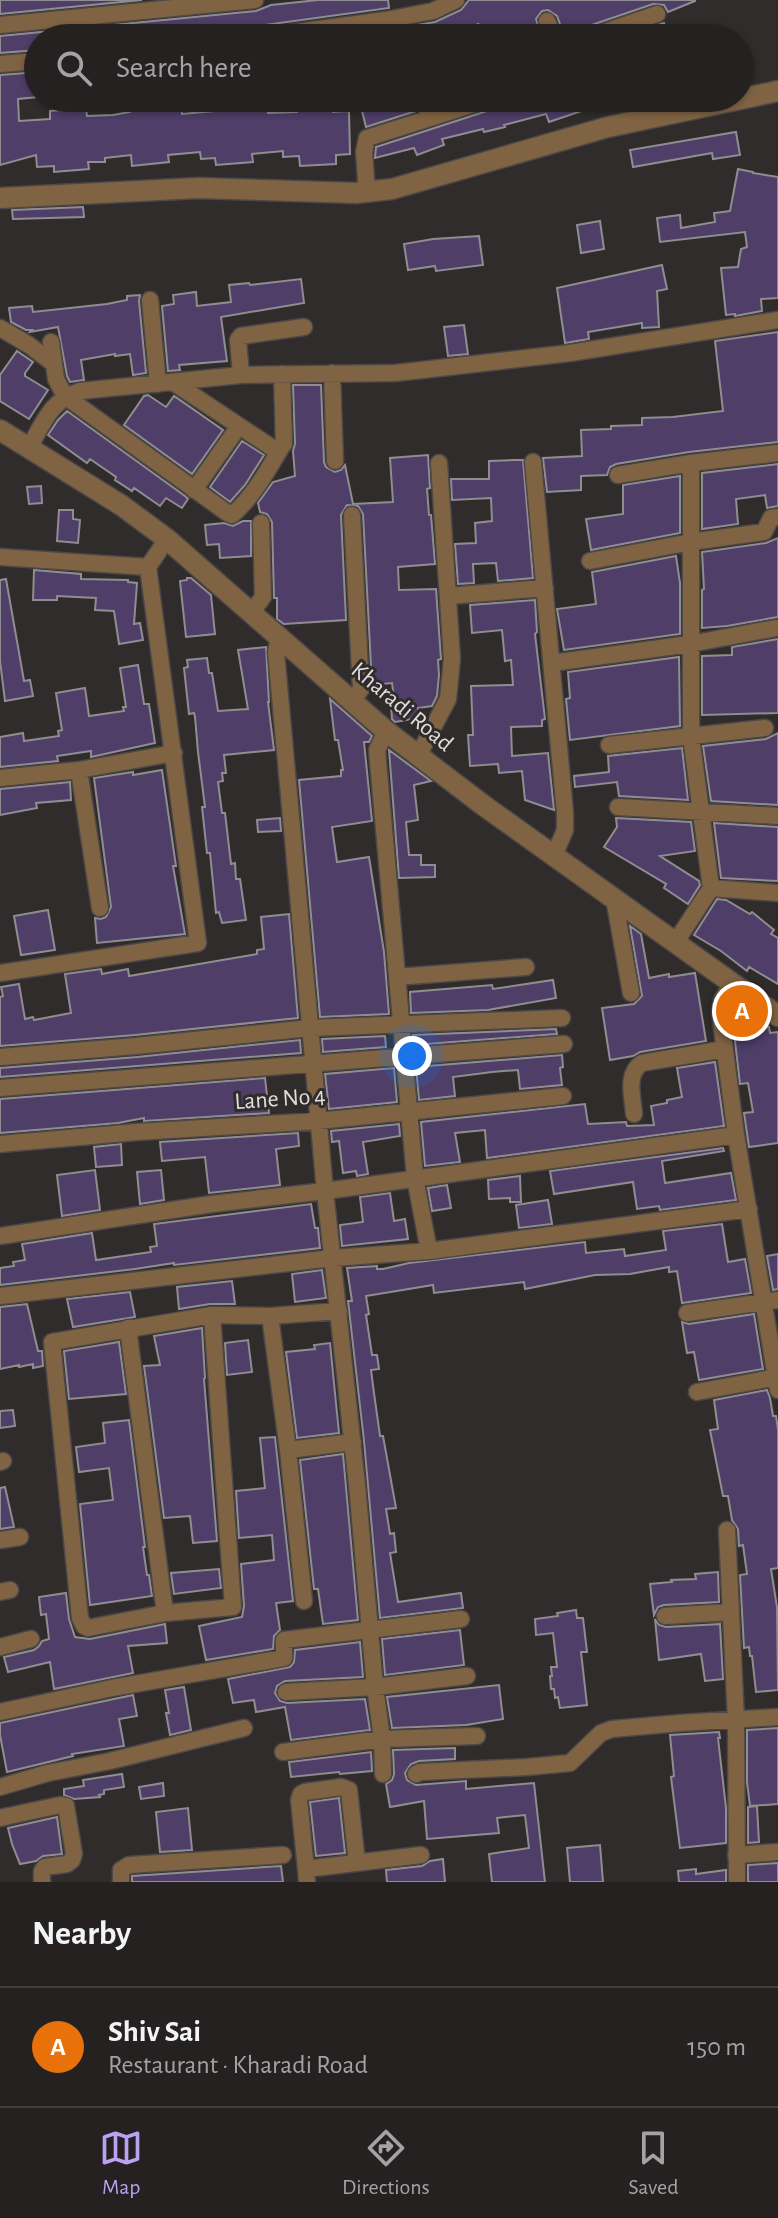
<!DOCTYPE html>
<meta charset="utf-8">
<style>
:root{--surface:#242120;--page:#2c2929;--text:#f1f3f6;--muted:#a3a3a5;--line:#413e3e;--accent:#bca0f2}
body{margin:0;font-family:"Alegreya Sans",sans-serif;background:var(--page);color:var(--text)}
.you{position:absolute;left:412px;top:1056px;width:28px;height:28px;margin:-20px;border:6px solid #fff;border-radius:50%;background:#1a73e8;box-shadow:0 0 0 12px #1a73e833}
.badge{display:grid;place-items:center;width:52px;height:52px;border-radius:50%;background:var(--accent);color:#fff;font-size:26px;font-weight:700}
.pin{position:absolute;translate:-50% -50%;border:4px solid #fff;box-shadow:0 2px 8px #0006}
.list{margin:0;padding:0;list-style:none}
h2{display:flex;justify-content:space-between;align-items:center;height:104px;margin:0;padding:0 32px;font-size:34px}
h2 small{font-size:26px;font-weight:400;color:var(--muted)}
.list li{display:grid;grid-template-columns:52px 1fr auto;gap:24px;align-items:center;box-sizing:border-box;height:120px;padding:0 32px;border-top:2px solid var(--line)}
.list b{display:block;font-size:30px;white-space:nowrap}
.list p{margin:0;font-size:26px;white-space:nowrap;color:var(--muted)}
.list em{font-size:26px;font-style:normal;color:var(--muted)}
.icon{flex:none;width:44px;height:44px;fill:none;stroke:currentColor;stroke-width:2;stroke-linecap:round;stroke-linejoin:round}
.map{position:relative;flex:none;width:778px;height:1882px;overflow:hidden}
.search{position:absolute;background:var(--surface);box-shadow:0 2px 6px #0004;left:24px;right:24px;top:24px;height:88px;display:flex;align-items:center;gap:20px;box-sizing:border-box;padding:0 28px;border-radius:44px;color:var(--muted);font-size:30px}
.sheet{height:224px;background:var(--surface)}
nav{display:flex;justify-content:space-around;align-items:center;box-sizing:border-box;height:112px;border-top:2px solid var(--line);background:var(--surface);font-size:22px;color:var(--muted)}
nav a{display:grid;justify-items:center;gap:4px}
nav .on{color:var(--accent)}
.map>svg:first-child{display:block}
.building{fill:#4e3e68;stroke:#8f8d91;stroke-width:2}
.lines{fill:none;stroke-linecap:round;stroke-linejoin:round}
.minor-casing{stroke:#4c4847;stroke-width:19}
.tertiary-casing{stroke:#4c4847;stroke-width:23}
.minor{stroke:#806343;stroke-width:16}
.tertiary{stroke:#806343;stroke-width:20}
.labels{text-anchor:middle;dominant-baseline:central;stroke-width:6;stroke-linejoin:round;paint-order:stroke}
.street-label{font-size:24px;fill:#e0dedd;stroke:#302c2b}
</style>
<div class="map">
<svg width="778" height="1882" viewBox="0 0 778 1882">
<rect width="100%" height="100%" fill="#302c2b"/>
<path class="building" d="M0,0H142L0,14Z
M318,0H388L389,8L251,27L242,34L211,38H38V50L0,53V36L256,11L271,5Z
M469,0H695V1L668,12L664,5L653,4L583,28L567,38H565L557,16L548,10L542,11L536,19L542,38H488L486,29L478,24L468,29L466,38H352V36L435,22L461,10Z
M664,23L669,38H621L661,24Z
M38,72V97L18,99L19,121L50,119V111L86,108L87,116L113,115L130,112L129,106L166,102L167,107L181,106L182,114L214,111L213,104L250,100V109L267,108L268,113L297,112V105L333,104V112L349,111L350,154L336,155V164L300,166L299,156L283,157V151L252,154L253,162L216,165L215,158L201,159L200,152L168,155L169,162L132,166L131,155L105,158V162H88L89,169L54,172V166L37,167L36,155L0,165V75Z
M363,98H412L416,111L366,127L362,111H366Z
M504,98H614V100L549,122L546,114L504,125L505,127L484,132L483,129L442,139L444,145L417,155L414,148L375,158L376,147L496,108L502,105Z
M736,132L740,155L713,159L712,153L633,167L630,150Z
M738,169L753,172V173L778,177V298L761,299L762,311L735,316V314L726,315L721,268L738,267L741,249L747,247L745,232L660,242L657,218L680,215L681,228L715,222L714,213L730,211Z
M83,207L84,217L13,219L12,210Z
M600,221L604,249L581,253L577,225Z
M479,236L483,265L436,271L435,266L408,270L404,244L433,239Z
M662,265L667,289L657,291L659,327L642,328V323L588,332L589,339L565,343L557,288Z
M301,279L304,303L221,317L227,361L179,365L180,370L168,371L162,306L174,304L173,295L196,292L197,306L231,302L229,285L249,283L250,285Z
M140,295L139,301L146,373L133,375L130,354L115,356V354L81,360L84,380L70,382L67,376L58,327L30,332L32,330H26L11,322L9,308L32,306L33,312L107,304L127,300V296Z
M464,325L468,354L448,356L444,327Z
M778,332V442L689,452L616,464L610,467L607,475L581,476V490L547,492L543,458L582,456L581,430L611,429V426L642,425V418L673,417L723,411L715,341Z
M17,351L33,362L25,373V376L48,390L29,419L0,401V375Z
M293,385H321L324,462L326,467L335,472L341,470L345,465L353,504L393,502L390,458L428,455L430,488L427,489L429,515H431L435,564L398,567L399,590L436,589L441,659L438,660L439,675L437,696L432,706L418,708L419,718L395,722L392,719L391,705H395L392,683L372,685L363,514L358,506L347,505L341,515L346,620L284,624L277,619V598H274L272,522L267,514L260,512L258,503L273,482L295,476L293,451L295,444Z
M148,395L166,407L174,396L223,430L192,474L124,425L144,396Z
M67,411L185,496L188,499L182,508L166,498L160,506L134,488L132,491L115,480L116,477L90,459L87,463L48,435L58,420Z
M242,441L264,455L245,485L230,502L210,487Z
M514,460H523L533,578L498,581L496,563L473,564L474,583L458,584L455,544L476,543L475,523L492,521L491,498L452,500L451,479H489V461Z
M778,464V506L767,508L765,495L736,499L738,524L702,529V473Z
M680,476V533L591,550L586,519L623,514V485Z
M41,486L42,503L29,504L27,487Z
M59,510H73V519L80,520L78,543L57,541Z
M243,521H251V556L220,558L219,544L207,545L205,525L224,523L233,526Z
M778,538V617L727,626L702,628V590L704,589L702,552L766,543Z
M676,556L680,583V634L564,650L557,609L596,604L592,572Z
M34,570L81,574V579L128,580V582L137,583L134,624L140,623L143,640L119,644L114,611L95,610L96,598L57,596V600H33Z
M187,578H191L211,595L215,634L186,637L180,581L187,580Z
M6,579L24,681L30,680L33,696L5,701L0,661V580Z
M535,600L537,632L535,634L545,719L542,720V726L511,727L512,756L548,753L554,810L525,800L522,771L499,773L498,764L470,766L468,735H473L471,686L513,685L511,660L505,661L502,630L472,633L470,605Z
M778,639V713L702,715V656L732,655V647Z
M266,647L269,702H268L274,750L224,755L226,773H222L223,781L218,782L222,813H225L231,864L235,863L236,879H240L246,920L222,923L219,912L216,913L210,853H207L202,807H205L198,752L195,717L194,713L189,714L184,668L188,667L187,660L207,658L209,673H212L218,711L248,709L238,650Z
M679,657L680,726L570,740L566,699L570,698L568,672Z
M138,665L144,704H149L155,743L91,757V751L57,756L58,761L0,767V737L23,733L24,741L59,736L58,731L62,730L56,693L85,688L89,716L124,711L123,707H126L120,668Z
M330,699L372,736L369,742H364L372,821L332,827L337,862L369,857L384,952L389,1014L320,1017L299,780L341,776V770H343L338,740H335Z
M778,733V805L711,801L703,746L766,739Z
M682,748L688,800L619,796L617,782L575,787L574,776L609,772L608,756Z
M389,750L431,781L414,785L418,820L406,822L409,855H421V865H435V877L399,878Z
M162,770L176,866H173L185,934L97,943L95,918L101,919L106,917L111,907L94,778L133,772V775Z
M70,782L71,800L36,803L37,808L0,815V789Z
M280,818L281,831L258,832L257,820Z
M616,818L691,822L695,851L660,856L699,881L700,885L688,904L664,888L666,884L604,847L617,827Z
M714,823L778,827V881L721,878Z
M717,899L726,900L750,914L752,912L774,930L771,934L778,938V984L749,967L747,971L721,951L694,935Z
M48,910L55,950L21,955L14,916Z
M289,914L298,1018L135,1035L0,1046V997L3,996L1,987L19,984L25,1019L33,1017L34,1020L71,1013L65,974L101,969L102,974L128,969L129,976L257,954V950L264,949L261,917Z
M630,926L641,934L649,978L669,974V977L695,973L706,1041L640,1052L633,1056L610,1060L602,1008L634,1004L642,996Z
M553,980L556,998L488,1010L411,1013L410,992L492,985L493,989Z
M747,1022L748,1030L769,1027L770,1033L778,1032V1143L749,1147L744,1113L753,1112L748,1083L740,1084L733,1024Z
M556,1029L557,1034L414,1045L413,1035Z
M385,1036L386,1047L323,1052L322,1039Z
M300,1040L301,1053L0,1077V1068L137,1057Z
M562,1055L563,1067L560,1068L562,1085L520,1089L518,1070L492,1072L453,1077L455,1096L419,1100L416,1067Z
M715,1062L724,1126L487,1158L485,1130L455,1133L460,1162L425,1166L421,1122L585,1104L588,1124L626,1122L627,1126L654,1125L651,1106L667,1103V1100L682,1097L677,1068Z
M394,1068L397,1102L329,1109L325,1074Z
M265,1078L269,1113L144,1121V1118L118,1123L0,1133V1099Z
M399,1124L400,1136L363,1142L368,1174L357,1176L356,1171L343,1173L339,1141L332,1142L331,1131Z
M298,1133L299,1146L276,1149L280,1185L209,1193L205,1157L162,1161L160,1142Z
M121,1144L122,1165L96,1167L94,1147Z
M723,1148L724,1151L662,1161L665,1183L731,1173L736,1200L660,1210L659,1206L637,1209L633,1182L554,1194L550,1171Z
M95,1170L100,1210L62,1216L57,1175Z
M161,1170L164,1200L140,1204L137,1172Z
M520,1176L521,1202H510V1198L489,1199L488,1180Z
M447,1185L451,1208L432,1211L428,1188Z
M390,1193L394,1221L405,1219L408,1239L342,1246L340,1225L363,1222L360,1197Z
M548,1200L552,1224L519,1228L516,1205Z
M311,1204L315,1228H318L320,1248L174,1265V1263L135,1269L0,1285V1268L14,1266L13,1262L25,1260L22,1244L92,1233L96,1260L151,1252L150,1247L157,1246L154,1224Z
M722,1224L728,1262L745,1259L751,1293L682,1303L677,1271L669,1272V1267L630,1274L595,1275L525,1289L524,1282L434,1293L433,1285L366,1296L369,1314L366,1315L372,1355H377L379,1369L371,1370L374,1393L380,1436H383L396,1508L386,1509L390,1534L394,1533L396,1552L390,1553L398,1602L461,1593L463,1608L380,1618L364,1441L348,1301H352L347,1268L377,1266V1269H383L409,1263L585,1242L586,1253L624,1249L625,1256L666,1250L663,1231Z
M778,1254V1289L773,1290L767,1256Z
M322,1270L326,1298L295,1302L292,1274Z
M232,1281L235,1304H210L179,1309L177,1287Z
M130,1292L135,1317L73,1327L67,1299Z
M27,1304L38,1351H42L43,1366L33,1368V1364L19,1367V1365L0,1369V1307Z
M754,1314L763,1369L699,1380L694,1352L687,1353L682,1322L689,1324Z
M202,1328L205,1378L204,1379L217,1541L193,1543L190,1516L164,1518L144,1366L160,1365L154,1336Z
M248,1340L252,1372L227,1375L225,1343Z
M119,1342L126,1394L69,1399L64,1351Z
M330,1343L339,1433L297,1438L286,1352L315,1349L314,1345Z
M767,1390L770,1398L773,1416H776L778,1430V1568L771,1569L777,1607L778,1690L756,1692L752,1656H750L749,1647L744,1648L740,1575L747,1574L743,1545L739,1546L738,1529L732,1520L728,1496H723L710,1430L718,1429L714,1400Z
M13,1410L15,1426L0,1428V1411Z
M129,1420L145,1547H143L147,1575H149L152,1596L90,1605L80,1504L113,1500L109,1468L79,1472L76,1447L105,1443L103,1423Z
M275,1437L293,1601L276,1603L280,1630L274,1636L273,1649L206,1660L199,1626L242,1617L244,1606L241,1564L274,1560L272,1535L239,1538L236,1491L265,1488L260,1438Z
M343,1454L358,1620L323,1624L318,1589H314L300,1460Z
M5,1487L14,1527L0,1529V1488Z
M219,1569L221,1588L174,1594L171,1573Z
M718,1572L719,1602L664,1605L658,1607L654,1615L650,1584L672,1582L671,1580L696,1579L695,1574Z
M66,1593L69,1619L75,1637L90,1639L165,1624L167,1643L128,1646L133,1673L54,1689L50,1662L8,1672L4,1657L34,1650L39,1646L42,1641L49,1639L46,1614L41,1615L39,1597Z
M576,1610L577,1618H583L587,1652H581L587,1705L560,1708L558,1697L555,1698L554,1689H551L550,1676H552L551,1667H557L553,1633L536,1635L535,1619L558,1616L557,1613Z
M655,1619L659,1625L666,1627L720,1624L723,1679L705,1681L701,1654L659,1660Z
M460,1630L464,1665L385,1675L382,1639Z
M360,1642L363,1677L285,1681L277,1686L275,1693L280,1701L287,1703L365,1699L370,1730L291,1740L285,1707L256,1712L254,1700L233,1703L228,1679L290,1667L294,1662L295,1650Z
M499,1685L503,1719L466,1725L392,1728L387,1697Z
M184,1687L191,1730L170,1735L166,1713H169L165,1690Z
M133,1695L137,1716L119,1719L124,1746L72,1754L73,1756L7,1772L0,1735V1723Z
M778,1728V1804L750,1806L747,1782V1730Z
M719,1732L720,1738H718L726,1808V1843L680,1848L671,1777L674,1776L670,1735Z
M455,1748V1759L419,1761L411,1764L405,1773L407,1780L416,1785L466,1781V1789L534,1783L545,1882H492L489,1854L529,1848L525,1815L497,1818L499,1833L427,1839L424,1801L390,1807L386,1784L392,1780L394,1774L393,1750Z
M371,1752L372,1771L340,1774L339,1772L291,1777L289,1762Z
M122,1774L124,1787L104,1790V1794L99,1795L100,1797L74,1799L64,1795V1789L84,1786L83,1780Z
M163,1783L164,1796L141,1799L139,1787Z
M339,1798L345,1853L316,1856L310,1802Z
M757,1806L759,1842L748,1843V1807Z
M188,1808L192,1850L160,1852L156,1812Z
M57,1817L62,1854L43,1856L36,1861L20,1864L12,1844L8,1828Z
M600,1845L603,1882H570L567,1848Z
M443,1859L445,1882H387L386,1870L422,1866L430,1861Z
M778,1863V1882H748V1865Z
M281,1866L283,1882H132V1876Z
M696,1869V1874L726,1870V1882H679L678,1871Z"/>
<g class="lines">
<g class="minor-casing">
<path id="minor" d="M547,21L554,38
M0,25L255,0
M477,35V38
M252,38L386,20L433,11L456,0
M587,38L657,14
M0,64L38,61
M423,98L429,117
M367,192L364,152L367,138L493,98
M150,300L158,384
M0,328L29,345L54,364
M51,342L56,379L65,396L226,512L232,515C253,497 268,470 282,446
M332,373L335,461
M241,375L238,340L241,336L304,327
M173,382L274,449L280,448L284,444L282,374
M29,448C44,422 50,401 80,391L241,375L395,373L431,369L570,353L778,320
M533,462L565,813V830L554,856
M618,475L691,463L778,453
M194,490L239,426
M0,557L148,567
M590,561L691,542L764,532L771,518L778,517
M448,596L545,588
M252,612L263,597L261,523
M279,637L276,652L325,1191L357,1485L375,1687L382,1739L383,1774
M552,663L690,644L776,628
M352,701L361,689L352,515
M386,731L377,750L415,1178L429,1251
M609,745L765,728
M418,756L448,699L452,659L439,463
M79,770L100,908
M0,778L79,770L174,753
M618,807L778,816
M711,888L778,893
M614,898L631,993
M675,943L711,888L691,736V463
M0,973L198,943L148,567L167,539
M397,977L526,967
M732,983L722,1000L720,1013L736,1135L778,1390
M0,1057L136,1046L310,1028L562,1018
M0,1088L564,1044
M634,1114C633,1098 625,1074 642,1063L725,1049
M0,1144L137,1132L318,1121L563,1096
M0,1236L212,1204L325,1191L736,1135
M0,1296L333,1258L429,1251L749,1209
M687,1313L778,1300
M212,1315L233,1607L165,1613L88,1628L84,1626L80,1618L52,1342L212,1315L270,1316L339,1311
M270,1316L288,1450L304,1601
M128,1328L165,1613
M697,1392L778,1377
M288,1450L353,1442
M0,1462L3,1461
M727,1530L736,1720L737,1882
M0,1540L20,1537
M0,1592L10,1590
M665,1616L731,1612
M0,1647L31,1639
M286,1692L375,1687L467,1676
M0,1712L112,1688L284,1658V1640L461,1619
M283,1752L382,1739L477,1736
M416,1774L420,1772L527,1767L570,1763L601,1733L612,1729L680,1723L778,1717
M0,1787L48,1773L110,1761L244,1728
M0,1818L60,1805L66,1806L74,1854L72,1860L67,1864L45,1867L42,1871V1882
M736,1855L778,1852
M306,1869L299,1800L301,1794L305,1792L341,1787L349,1790L357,1863
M121,1882V1870L129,1865L283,1855
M307,1882L306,1869L421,1855"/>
</g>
<g class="tertiary-casing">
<path id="tertiary" d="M0,198L198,188L356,193L392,189L608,127L778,91
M0,430L121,505L167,539L386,731L483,805L778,1016"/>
</g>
<use href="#minor" class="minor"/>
<use href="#tertiary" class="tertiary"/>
</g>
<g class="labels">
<g class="street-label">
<text transform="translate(402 707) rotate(40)">Kharadi Road</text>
<text transform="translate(280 1099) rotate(-4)">Lane No 4</text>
</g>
</g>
</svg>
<div class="you"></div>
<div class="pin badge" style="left:742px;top:1011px;background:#e8710a">A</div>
<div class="search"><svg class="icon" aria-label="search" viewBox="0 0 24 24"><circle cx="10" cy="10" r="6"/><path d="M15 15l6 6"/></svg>Search here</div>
</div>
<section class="sheet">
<h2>Nearby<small></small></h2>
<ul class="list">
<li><span class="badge" style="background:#e8710a">A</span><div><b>Shiv Sai</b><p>Restaurant · Kharadi Road</p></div><em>150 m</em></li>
</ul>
</section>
<nav>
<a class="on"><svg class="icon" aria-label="map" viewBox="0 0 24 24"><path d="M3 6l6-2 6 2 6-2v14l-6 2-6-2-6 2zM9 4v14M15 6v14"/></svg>Map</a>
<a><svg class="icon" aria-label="directions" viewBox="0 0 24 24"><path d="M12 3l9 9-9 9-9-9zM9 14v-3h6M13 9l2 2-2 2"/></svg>Directions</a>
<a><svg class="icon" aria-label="saved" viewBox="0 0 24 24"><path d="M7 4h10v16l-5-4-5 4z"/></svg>Saved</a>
</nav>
